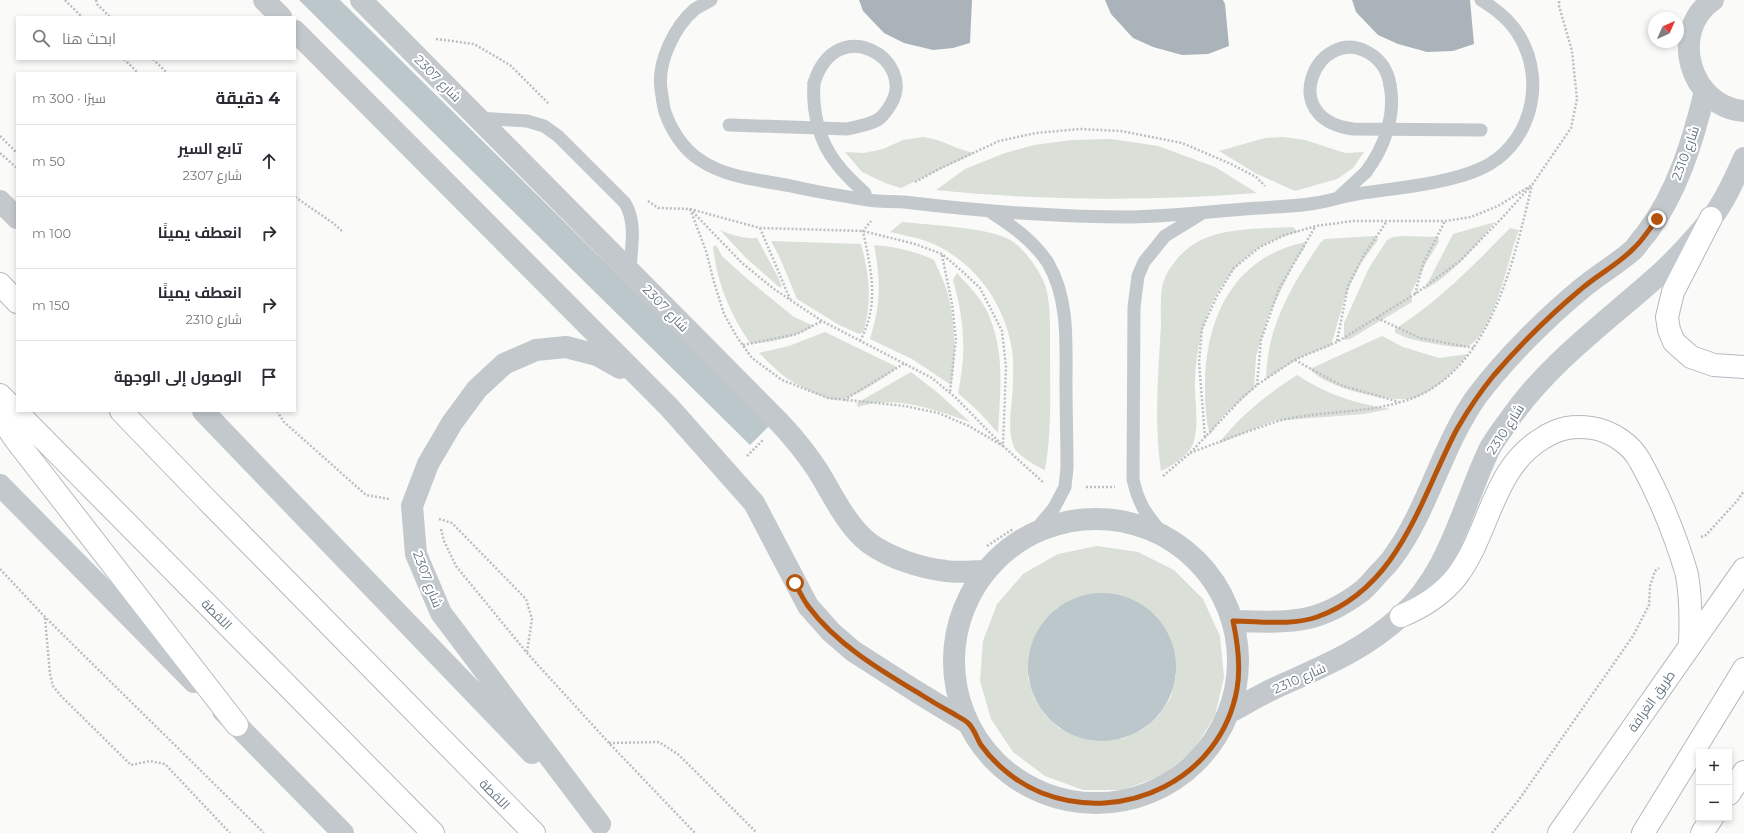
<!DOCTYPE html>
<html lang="ar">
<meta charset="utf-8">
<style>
:root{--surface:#fff;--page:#f7f7f7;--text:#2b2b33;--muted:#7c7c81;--line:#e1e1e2}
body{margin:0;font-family:Montserrat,Cairo,sans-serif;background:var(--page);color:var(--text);direction:rtl}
.controls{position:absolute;right:12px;bottom:12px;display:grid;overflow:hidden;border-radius:0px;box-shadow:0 2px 6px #0003}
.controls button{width:36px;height:36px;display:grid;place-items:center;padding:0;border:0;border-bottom:1px solid var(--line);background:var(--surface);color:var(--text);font:20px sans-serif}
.compass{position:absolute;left:1648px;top:12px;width:36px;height:36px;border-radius:50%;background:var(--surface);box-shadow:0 2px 6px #0003;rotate:45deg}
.stop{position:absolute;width:12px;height:12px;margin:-9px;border:3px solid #b45309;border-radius:50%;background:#fff}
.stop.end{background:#b45309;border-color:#fff;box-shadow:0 1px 4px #0008}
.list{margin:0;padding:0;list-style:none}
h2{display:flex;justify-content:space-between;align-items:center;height:52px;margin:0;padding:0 16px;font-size:17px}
h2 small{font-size:13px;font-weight:400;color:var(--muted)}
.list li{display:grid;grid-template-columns:26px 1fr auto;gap:12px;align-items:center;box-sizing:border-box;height:72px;padding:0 16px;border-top:1px solid var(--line)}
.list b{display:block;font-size:15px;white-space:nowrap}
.list p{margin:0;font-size:13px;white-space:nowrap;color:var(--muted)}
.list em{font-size:13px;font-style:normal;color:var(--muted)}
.icon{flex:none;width:22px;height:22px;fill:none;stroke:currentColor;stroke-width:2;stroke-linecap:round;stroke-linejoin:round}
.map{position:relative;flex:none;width:1744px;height:833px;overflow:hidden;direction:ltr}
.search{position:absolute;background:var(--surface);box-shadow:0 2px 6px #0003;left:16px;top:16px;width:280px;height:44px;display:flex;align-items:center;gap:10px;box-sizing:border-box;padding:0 14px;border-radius:0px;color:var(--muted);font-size:15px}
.panel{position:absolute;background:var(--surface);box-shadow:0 2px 6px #0003;left:16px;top:72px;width:280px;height:340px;border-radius:0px;direction:rtl}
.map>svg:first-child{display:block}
.green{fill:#dadfd7;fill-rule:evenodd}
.water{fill:#bbc7cb}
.building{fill:#aab3b9}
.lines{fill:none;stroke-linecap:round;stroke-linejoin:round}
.secondary-casing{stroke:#b3babf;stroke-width:24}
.primary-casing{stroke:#b5babe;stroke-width:24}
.trunk-casing{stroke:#b4b9bd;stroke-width:24}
.path{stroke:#bbbfc2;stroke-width:2.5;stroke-dasharray:2 2;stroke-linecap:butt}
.service{stroke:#c3c8cc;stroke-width:13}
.minor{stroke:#c3c8cc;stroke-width:22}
.secondary{stroke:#fff;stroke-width:22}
.primary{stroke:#fff;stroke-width:22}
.trunk{stroke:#fff;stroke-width:22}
.service-bridge{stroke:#c3c8cc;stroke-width:13}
.route{stroke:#b45309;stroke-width:5}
.labels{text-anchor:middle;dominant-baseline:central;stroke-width:4;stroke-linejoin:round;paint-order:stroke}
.street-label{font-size:13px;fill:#657683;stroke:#fff}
</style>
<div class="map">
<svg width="1744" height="833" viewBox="0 0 1744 833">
<rect width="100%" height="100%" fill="#fafaf8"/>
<path class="green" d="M923,137C943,139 956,150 975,153L901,188L885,183L862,172L845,152L864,153L883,149L903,140Z
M1283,137L1305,140L1345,153L1364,152L1353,168L1337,179L1295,191L1255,173L1219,151L1265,138Z
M1111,139L1158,146L1215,167L1257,193C1151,201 1043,201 936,190L965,169L1005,153L1034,145L1072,140Z
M902,222C929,225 990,227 1012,241C1025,250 1042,273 1046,288C1051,307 1050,331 1050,351C1050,391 1052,430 1045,470C1037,467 1017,455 1014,447C1006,428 1013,402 1013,381C1013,371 1014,360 1012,350C1005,302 972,258 926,241C914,237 902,235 890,232Z
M1495,222C1474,248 1453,274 1424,290L1453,234Z
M1293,227L1298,232C1287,235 1277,238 1267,243C1217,270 1197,327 1195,380C1194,401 1200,424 1193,444C1188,456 1172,466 1161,471C1154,423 1158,374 1161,326C1161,313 1160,294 1163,283C1169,265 1185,247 1203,239C1230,227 1264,229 1293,227Z
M1510,228L1519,230C1508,257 1494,337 1466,347C1461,349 1422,342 1415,340C1408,339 1401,335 1395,333V329C1439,301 1474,265 1510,228Z
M720,230C732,235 744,239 757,238L778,277L782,287H779L746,258Z
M1375,236L1378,240L1361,263L1352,281L1344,300L1331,346L1303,356L1266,379C1267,325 1292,285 1321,242L1325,239Z
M1403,236L1438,237L1439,242L1427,261L1411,293L1412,302L1350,339L1344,340V323L1369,268L1387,240L1393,237Z
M771,241L861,244C869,273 873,302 863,332L859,334L839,325L797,299L780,258Z
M1306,242L1305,247L1293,265L1268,317L1256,356L1254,389L1223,416L1210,435C1205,418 1205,401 1205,383C1206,316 1235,256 1306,242Z
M716,245L722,256L745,277L794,317L814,326C794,338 773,342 751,344C730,315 717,283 713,247Z
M874,245C896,247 915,251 934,260C939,271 945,283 948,295C955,323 957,356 951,385L912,359L870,339C881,303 881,282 874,245Z
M957,273C967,284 979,296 986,309C1006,350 1000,390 998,433L979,412L958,393C967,352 964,319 953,280Z
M825,332L897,367V368C884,378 855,397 839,400C827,402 791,382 781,374C774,367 766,360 759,353L789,346Z
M1382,336L1403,347L1439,358L1468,354C1455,371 1435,392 1414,398C1392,404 1323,387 1310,369Z
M911,372L938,393L970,422C943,413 908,399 879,403C872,403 865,405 858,407L857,403Z
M1297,375C1328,395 1354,403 1390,409L1364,414L1273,421L1218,444C1242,414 1266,395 1297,375Z
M1097,546L1138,552L1174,570L1203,599L1220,636L1224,677L1215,716L1193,751L1161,776L1122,790H1083L1045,776L1013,752L991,719L980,681L983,641L997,604L1018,580L1023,574L1058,554ZM1058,607L1155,615L1176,675L1171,697L1159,715L1142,730L1122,739L1060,729L1045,715L1034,698L1028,678L1044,621Z"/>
<path class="water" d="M299,0H340L770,425L750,445Z
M1028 667a74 74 0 1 1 148 0a74 74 0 1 1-148 0Z"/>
<path class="building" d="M859,0H972L970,43L953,48L933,50L904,43L884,33L863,11Z
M1105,0H1223L1225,4L1229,46L1208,54L1182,55L1153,47L1133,38L1111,14Z
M1352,0H1470L1474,44L1453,51L1427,52L1398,44L1378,35L1356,12Z"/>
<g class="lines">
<g class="secondary-casing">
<path id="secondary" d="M1711,218L1673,292L1667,317L1669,330L1674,342L1691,357L1714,365L1744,367
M1401,616C1423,607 1442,595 1457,576C1490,532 1492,468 1543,438C1559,428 1573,425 1592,428C1611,431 1631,444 1640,461C1654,486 1666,513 1676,541C1680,552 1684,564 1687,575C1691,598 1691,621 1690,644
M1559,833L1744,569"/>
</g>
<g class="primary-casing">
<path id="primary" d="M0,284L17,302
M0,395L433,833
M121,411L206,499L534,833
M0,416L15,439L237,725"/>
</g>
<g class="trunk-casing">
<path id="trunk" d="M1729,794L1744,772
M1643,833L1744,669
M1702,833L1712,818"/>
</g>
<path class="path" d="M65,0L82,17
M96,0L97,4L110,17
M436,39L474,44L510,65L549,104
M124,59L138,73
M153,59L167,73
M0,136L17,153
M0,153L17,168
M915,182L941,168L999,141L1036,133L1080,129L1121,131L1182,143L1231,164L1256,177L1265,186
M295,197L333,223L342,231
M648,201L658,208L690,209L742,263L774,289L822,321L932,378L956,398L1003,446L1044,483
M690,209L760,228L863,231L915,244L942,254L963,272L980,288L1002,331L1006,367L1003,446L969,426L938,413L905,406L828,398L782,380L752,358L737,337L724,314L714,282L706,251Z
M760,228L790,299
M942,255L952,304L956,339L950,392
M1415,294L1423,264L1445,221
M1377,318L1420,338L1474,348
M860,341C880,304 871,270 863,231L871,221
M1337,341L1348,286L1364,255L1387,221
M743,345L797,334L822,321
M1295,360L1340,385L1399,402
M1257,385L1261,340L1279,289L1315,227
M844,400L905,363
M277,411L284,422L366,495L389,499
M1205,437L1199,362L1202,329L1217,296L1234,268L1260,247L1285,235L1316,226L1353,221H1445L1471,217L1498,206L1532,185L1571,128L1577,99L1572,51L1559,6V0
M1190,453C1214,444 1237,435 1261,427C1270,424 1279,420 1287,419C1324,411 1364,413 1401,402C1490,377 1513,263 1532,185
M747,456L763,440
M1163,476L1190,453L1243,397L1257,385L1294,360L1337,342L1415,294L1460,261L1502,218L1529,188
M1086,487H1115
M439,519L452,523L526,599L532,619L527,652
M441,529L444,541L456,566L527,653L609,743L695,833
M1701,537L1706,535L1737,501L1744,491
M987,546L1013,529
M0,569L45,617L264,833
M45,618L50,674L53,686L61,696L131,765L150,761L165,764L230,833
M609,743L659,742L679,755L757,833
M1492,833L1518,801L1633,636L1649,605L1650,586L1655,571L1659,568"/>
<path class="service" d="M711,0C706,3 700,6 695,9C675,26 657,62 661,89C662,96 663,105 665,112C671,130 684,150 700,160C726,178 761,180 791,186C817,192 842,196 868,200C880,202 892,201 904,202C979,211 1055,217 1131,217C1169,216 1207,212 1244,209C1268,207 1293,207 1316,203C1330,201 1343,196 1357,194C1395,188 1446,184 1480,169C1530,147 1547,83 1520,37C1511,21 1496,9 1481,0
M1390,85C1388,72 1381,60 1369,53C1319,23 1274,119 1353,129L1481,130
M478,118L527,121L544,126L558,136L625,203C637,223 631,248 630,270
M729,125L847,129C858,126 870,125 879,119C884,115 888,109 891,104C917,60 837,11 814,83
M1340,196L1366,172
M989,211C1011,225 1034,241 1048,263C1069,299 1066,343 1066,382C1066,411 1067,439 1067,468L1065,487L1054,508L1033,533
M1164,536C1147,514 1139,507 1133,479L1134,307L1138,276L1144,262L1165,236L1201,214"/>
<path class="minor" d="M264,0L281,17
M361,0L780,423C794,438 807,454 818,471C833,495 846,525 869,543C890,558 920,568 946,571C958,573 972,571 985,571
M1713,0C1668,31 1690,107 1744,111
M295,31L669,407L754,503L808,606L831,632L853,651L917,692L968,723
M0,201L17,218
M203,411L532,753
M0,485L194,682
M954 661a142 142 0 1 1 284 0a142 142 0 1 1-284 0Z
M1233,621C1288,622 1316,626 1362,591C1368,586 1373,580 1378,574C1383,569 1389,563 1393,557C1428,510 1442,445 1477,396C1504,360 1545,319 1580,290C1597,275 1618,264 1634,249C1638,244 1642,238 1646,234C1677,193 1693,141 1705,91
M223,711L343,833
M1230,712C1245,704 1260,695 1275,688C1321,667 1361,652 1400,617C1449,574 1462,507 1489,450C1494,440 1502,430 1509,420C1550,361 1609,320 1662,272C1679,256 1696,237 1710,220C1724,203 1735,178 1744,158
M600,824L441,613L416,554L412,506L428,464L452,423L477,389L504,364L536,350L566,347L597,355L620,368"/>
<use href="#secondary" class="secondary"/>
<use href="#primary" class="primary"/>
<use href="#trunk" class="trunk"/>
<path class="service-bridge" d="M814,83C812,111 819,142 837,164C845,175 855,184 865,193
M1366,172C1384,148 1396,116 1390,85"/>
</g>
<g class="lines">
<path class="route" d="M795,583C799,591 803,599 808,606C836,644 880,670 920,694C931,701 943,708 954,714C958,717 964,719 968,723C974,728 977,739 981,745C996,766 1019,784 1042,793C1124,825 1221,779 1237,689C1241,666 1238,644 1233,621C1260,621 1291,626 1317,617C1400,587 1420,499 1457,429C1468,410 1480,392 1494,375C1520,345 1550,315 1580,290C1597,275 1619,264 1634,248C1643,240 1650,228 1657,219"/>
</g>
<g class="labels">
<g class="street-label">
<text transform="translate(438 78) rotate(45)">شارع 2307</text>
<text transform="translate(1685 153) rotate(-70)">شارع 2310</text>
<text transform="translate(666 308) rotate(46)">شارع 2307</text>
<text transform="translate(1505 429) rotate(-57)">شارع 2310</text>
<text transform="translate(428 579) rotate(69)">شارع 2307</text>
<text transform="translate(217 614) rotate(45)">اللقطة</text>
<text transform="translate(1299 678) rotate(-24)">شارع 2310</text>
<text transform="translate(1651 701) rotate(-55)">طريق الغرافة</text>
<text transform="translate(495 794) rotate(45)">اللقطة</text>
</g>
</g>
</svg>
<div class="controls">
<button>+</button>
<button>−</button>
</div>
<svg class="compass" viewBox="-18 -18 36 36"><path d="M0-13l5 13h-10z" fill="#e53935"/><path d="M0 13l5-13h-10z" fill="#7c7c81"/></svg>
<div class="stop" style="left:795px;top:583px"></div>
<div class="stop end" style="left:1657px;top:219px"></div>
<div class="search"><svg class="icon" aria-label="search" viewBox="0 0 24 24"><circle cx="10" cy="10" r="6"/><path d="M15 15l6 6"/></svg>ابحث هنا</div>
<section class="panel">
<h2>4 دقيقة<small>سيرًا · 300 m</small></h2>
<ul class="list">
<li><svg class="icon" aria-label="ahead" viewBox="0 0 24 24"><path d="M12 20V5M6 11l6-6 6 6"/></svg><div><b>تابع السير</b><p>شارع 2307</p></div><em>50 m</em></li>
<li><svg class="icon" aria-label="right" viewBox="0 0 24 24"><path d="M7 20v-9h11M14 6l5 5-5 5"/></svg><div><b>انعطف يمينًا</b></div><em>100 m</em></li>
<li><svg class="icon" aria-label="right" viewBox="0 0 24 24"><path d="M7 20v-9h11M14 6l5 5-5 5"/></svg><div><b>انعطف يمينًا</b><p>شارع 2310</p></div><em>150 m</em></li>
<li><svg class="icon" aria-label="arrive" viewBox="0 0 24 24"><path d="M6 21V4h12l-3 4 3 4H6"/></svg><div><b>الوصول إلى الوجهة</b></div></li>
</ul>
</section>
</div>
